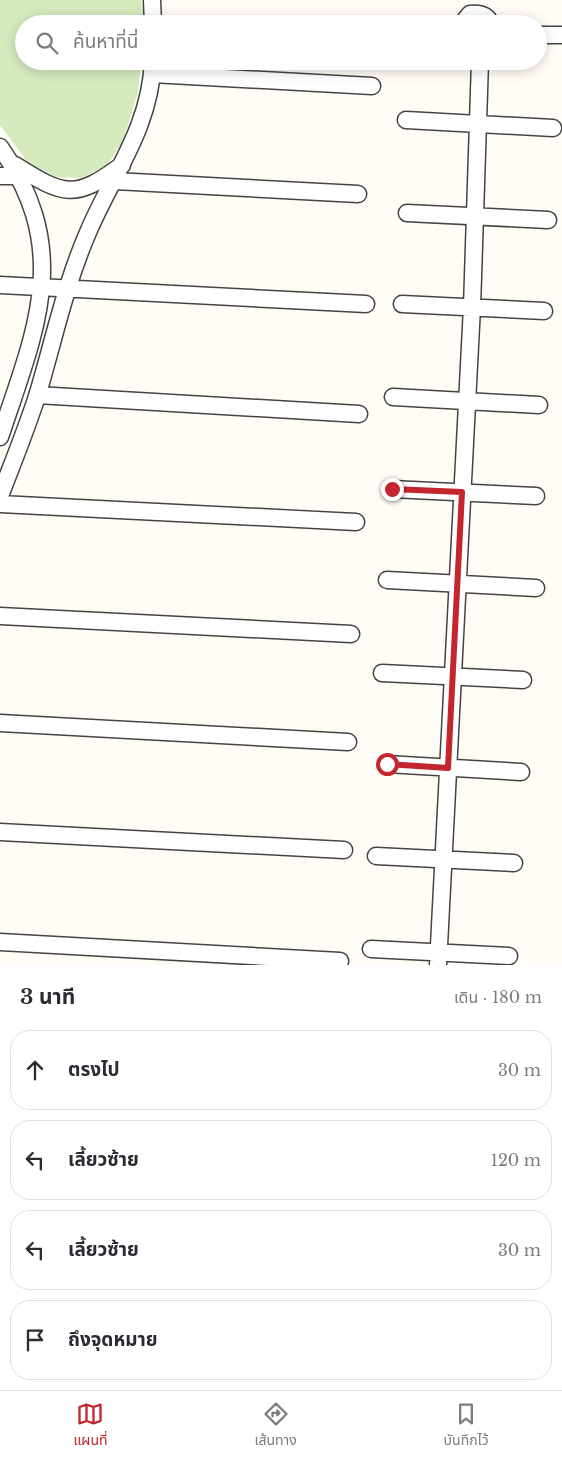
<!DOCTYPE html>
<html lang="th">
<meta charset="utf-8">
<style>
:root{--surface:#fff;--page:#f7f7f7;--text:#2b2b33;--muted:#7c7c81;--line:#e1e1e2;--accent:#c4262e}
body{margin:0;font-family:"Libre Baskerville","Noto Sans Thai",serif;background:var(--page);color:var(--text)}
.stop{position:absolute;width:15px;height:15px;margin:-11px;border:4px solid #c4262e;border-radius:50%;background:#fff}
.stop.end{background:#c4262e;border-color:#fff;box-shadow:0 1px 5px #0008}
.list{margin:0;padding:0;list-style:none}
h2{display:flex;justify-content:space-between;align-items:center;height:65px;margin:0;padding:0 20px;font-size:21px}
h2 small{font-size:16px;font-weight:400;color:var(--muted)}
.list li{display:grid;grid-template-columns:32px 1fr auto;gap:15px;align-items:center;box-sizing:border-box;height:80px;margin:0 10px 10px;padding:0 10px;border:1px solid var(--line);border-radius:20px}
.list b{display:block;font-size:19px;white-space:nowrap}
.list em{font-size:16px;font-style:normal;color:var(--muted)}
.icon{flex:none;width:28px;height:28px;fill:none;stroke:currentColor;stroke-width:2;stroke-linecap:round;stroke-linejoin:round}
.map{position:relative;flex:none;width:562px;height:965px;overflow:hidden}
.search{position:absolute;background:var(--surface);box-shadow:0 2px 12px #0003;left:15px;right:15px;top:15px;height:55px;display:flex;align-items:center;gap:12px;box-sizing:border-box;padding:0 18px;border-radius:28px;color:var(--muted);font-size:19px}
.sheet{height:425px;background:var(--surface)}
nav{display:flex;justify-content:space-around;align-items:center;box-sizing:border-box;height:70px;border-top:1px solid var(--line);background:var(--surface);font-size:14px;color:var(--muted)}
nav a{display:grid;justify-items:center;gap:2px}
nav .on{color:var(--accent)}
.map>svg:first-child{display:block}
.green{fill:#d5ebbd}
.lines{fill:none;stroke-linecap:round;stroke-linejoin:round}
.street-casing{stroke:#444;stroke-width:19}
.street{stroke:#fff;stroke-width:16}
.route{stroke:#c4262e;stroke-width:6}
</style>
<div class="map">
<svg width="562" height="965" viewBox="0 0 562 965">
<rect width="100%" height="100%" fill="#fffdf5"/>
<path class="green" d="M0,0H141L145,24H24V61H141L138,92L123,141L107,165L82,178L57,177L29,164L0,125Z"/>
<g class="lines">
<g class="street-casing">
<path id="street" d="M152,0L153,24
M462,24L470,14C479,13 487,14 491,24
M538,35H562
M152,74L372,86
M406,120L553,128
M0,147C73,250 36,329 0,437
M15,165C64,196 75,200 122,165
M0,176H21
M115,181L358,194
M407,213L548,220
M0,285L366,304
M402,304L544,311
M37,395L359,414
M393,397L539,405
M392,489L536,496
M0,496C13,462 27,428 38,393C54,339 66,282 89,230C114,172 150,128 153,61
M0,504L356,522
M387,580L536,588
M0,616L351,634
M382,673L523,680
M0,723L348,742
M387,764L521,772
M0,832L344,850
M376,856L514,863
M0,942L340,961
M371,949L509,956
M438,965L472,307L480,61"/>
</g>
<use href="#street" class="street"/>
</g>
<g class="lines">
<path class="route" d="M387,764L448,768L462,492L392,489"/>
</g>
</svg>
<div class="stop" style="left:387px;top:764px"></div>
<div class="stop end" style="left:392px;top:489px"></div>
<div class="search"><svg class="icon" aria-label="search" viewBox="0 0 24 24"><circle cx="10" cy="10" r="6"/><path d="M15 15l6 6"/></svg>ค้นหาที่นี่</div>
</div>
<section class="sheet">
<h2>3 นาที<small>เดิน · 180 m</small></h2>
<ul class="list">
<li><svg class="icon" aria-label="ahead" viewBox="0 0 24 24"><path d="M12 20V5M6 11l6-6 6 6"/></svg><div><b>ตรงไป</b></div><em>30 m</em></li>
<li><svg class="icon" aria-label="left" viewBox="0 0 24 24"><path d="M17 20v-9H6M10 6l-5 5 5 5"/></svg><div><b>เลี้ยวซ้าย</b></div><em>120 m</em></li>
<li><svg class="icon" aria-label="left" viewBox="0 0 24 24"><path d="M17 20v-9H6M10 6l-5 5 5 5"/></svg><div><b>เลี้ยวซ้าย</b></div><em>30 m</em></li>
<li><svg class="icon" aria-label="arrive" viewBox="0 0 24 24"><path d="M6 21V4h12l-3 4 3 4H6"/></svg><div><b>ถึงจุดหมาย</b></div></li>
</ul>
</section>
<nav>
<a class="on"><svg class="icon" aria-label="map" viewBox="0 0 24 24"><path d="M3 6l6-2 6 2 6-2v14l-6 2-6-2-6 2zM9 4v14M15 6v14"/></svg>แผนที่</a>
<a><svg class="icon" aria-label="directions" viewBox="0 0 24 24"><path d="M12 3l9 9-9 9-9-9zM9 14v-3h6M13 9l2 2-2 2"/></svg>เส้นทาง</a>
<a><svg class="icon" aria-label="saved" viewBox="0 0 24 24"><path d="M7 4h10v16l-5-4-5 4z"/></svg>บันทึกไว้</a>
</nav>
